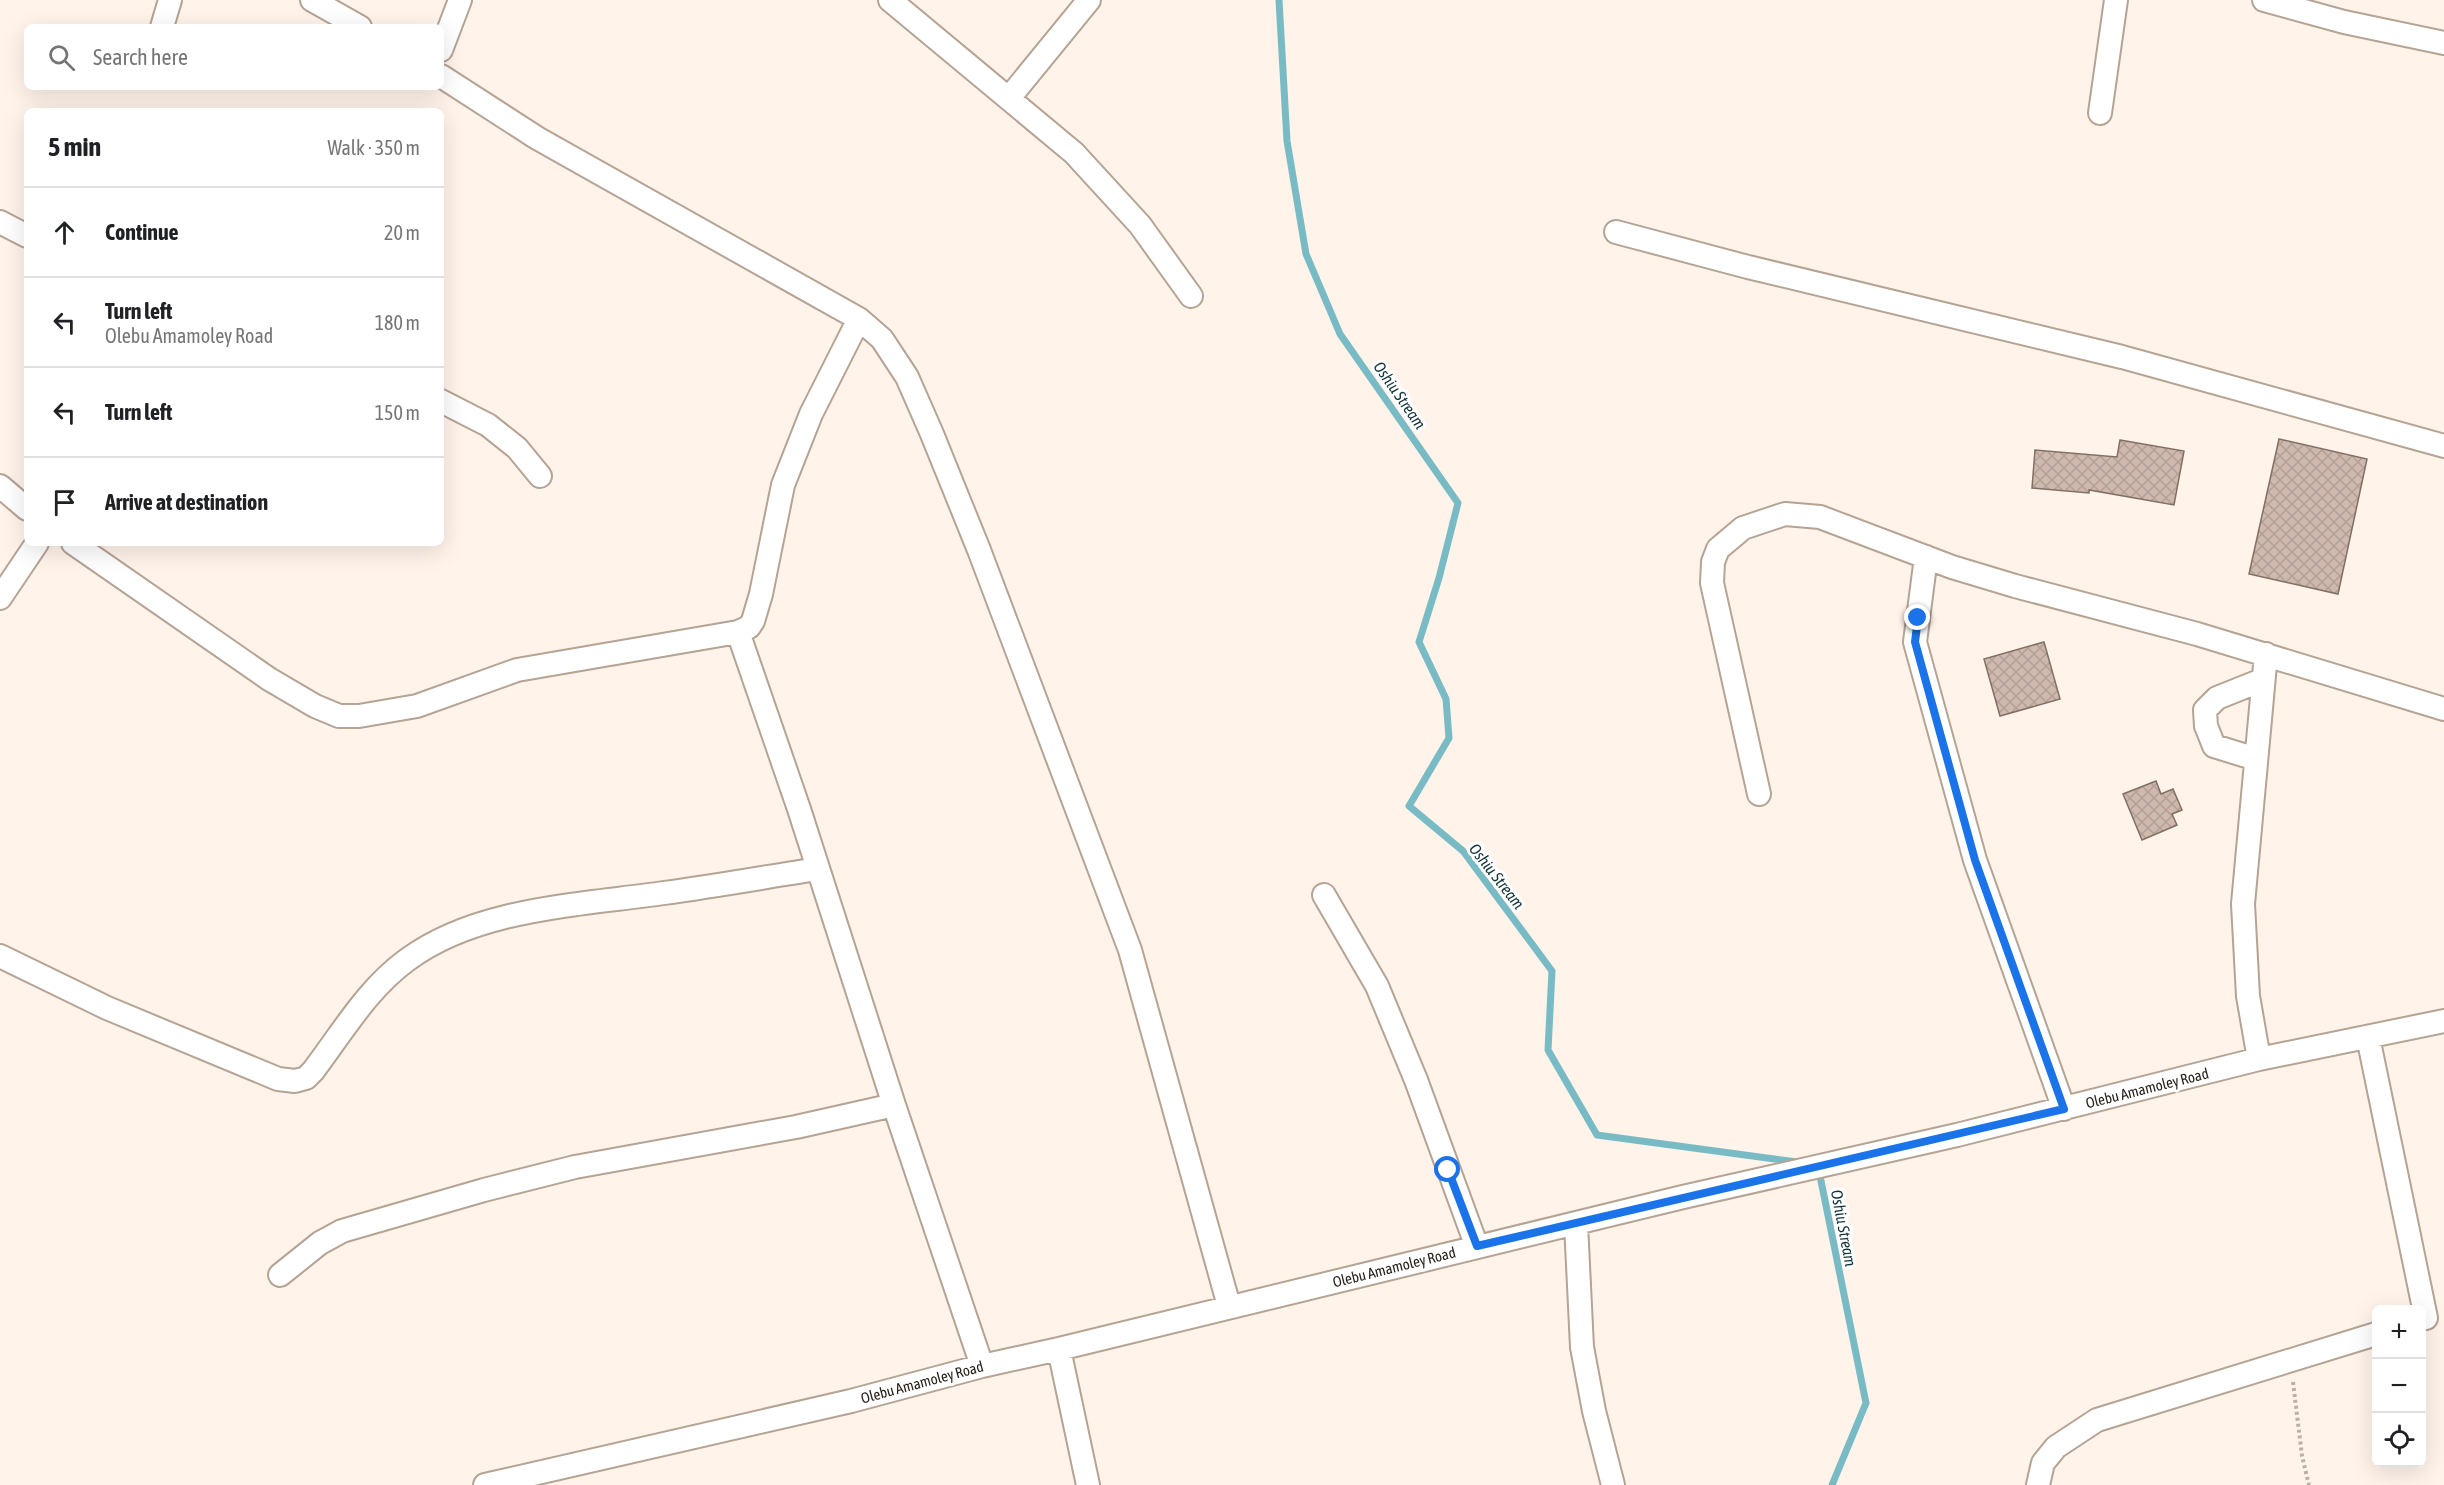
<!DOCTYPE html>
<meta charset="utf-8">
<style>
:root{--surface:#fff;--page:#f2f2f2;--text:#202124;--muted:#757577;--line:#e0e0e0}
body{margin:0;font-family:"Asap Condensed",sans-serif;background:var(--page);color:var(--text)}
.controls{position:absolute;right:18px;bottom:18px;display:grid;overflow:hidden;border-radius:9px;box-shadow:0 6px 24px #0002}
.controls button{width:54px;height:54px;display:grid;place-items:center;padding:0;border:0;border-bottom:2px solid var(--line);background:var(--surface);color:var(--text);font:30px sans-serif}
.stop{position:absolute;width:18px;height:18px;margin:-14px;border:4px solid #1a73e8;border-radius:50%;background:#fff}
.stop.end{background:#1a73e8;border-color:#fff;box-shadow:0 2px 6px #0008}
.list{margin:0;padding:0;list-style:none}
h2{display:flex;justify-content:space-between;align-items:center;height:78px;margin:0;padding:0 24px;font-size:26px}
h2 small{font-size:20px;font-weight:400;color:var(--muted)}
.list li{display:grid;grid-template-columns:39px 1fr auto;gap:18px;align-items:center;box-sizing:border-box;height:90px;padding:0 24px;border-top:2px solid var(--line)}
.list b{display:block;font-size:22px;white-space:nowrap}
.list p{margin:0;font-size:20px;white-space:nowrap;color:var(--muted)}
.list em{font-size:20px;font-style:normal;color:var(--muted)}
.icon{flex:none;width:33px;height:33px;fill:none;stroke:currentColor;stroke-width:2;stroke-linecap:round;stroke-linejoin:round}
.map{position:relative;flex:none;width:2444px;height:1485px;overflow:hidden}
.search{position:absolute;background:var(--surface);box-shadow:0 6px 24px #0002;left:24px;top:24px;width:420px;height:66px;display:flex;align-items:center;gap:15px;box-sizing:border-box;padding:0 21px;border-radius:9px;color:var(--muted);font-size:22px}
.panel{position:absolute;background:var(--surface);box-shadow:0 6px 24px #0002;left:24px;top:108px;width:420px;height:438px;border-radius:9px}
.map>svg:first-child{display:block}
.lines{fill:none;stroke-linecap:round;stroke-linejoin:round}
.stream{stroke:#79bbc5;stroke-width:7}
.building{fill:url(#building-cross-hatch);stroke:#826f64;stroke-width:1.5}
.minor-casing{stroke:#b5a394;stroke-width:26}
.path{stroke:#bab0a8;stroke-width:4;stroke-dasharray:3 3;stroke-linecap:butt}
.minor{stroke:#fff;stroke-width:22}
.route{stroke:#1a73e8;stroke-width:8}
.labels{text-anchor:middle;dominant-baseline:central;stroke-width:6;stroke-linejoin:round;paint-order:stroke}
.street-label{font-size:15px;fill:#29221c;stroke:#fff}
.water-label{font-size:16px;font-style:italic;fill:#123439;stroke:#fff}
</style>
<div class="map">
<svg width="2444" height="1485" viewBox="0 0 2444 1485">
<defs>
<pattern id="building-cross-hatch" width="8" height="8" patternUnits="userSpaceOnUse" patternTransform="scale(1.5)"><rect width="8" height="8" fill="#cfb9ae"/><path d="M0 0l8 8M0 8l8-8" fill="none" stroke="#b29f95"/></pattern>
</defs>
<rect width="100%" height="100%" fill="#fff3ea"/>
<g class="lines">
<path class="stream" d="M1279,0L1287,141L1306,254L1340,334L1458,503L1439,578L1419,642L1446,699L1449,738L1409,806L1463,851L1552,971L1548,1050L1597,1135L1797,1162
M1819,1171L1866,1403L1832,1485"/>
</g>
<path class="building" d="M2279,439L2367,459L2338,594L2249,574Z
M2120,440L2184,451L2174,505L2089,490V493L2032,488L2035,450L2117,457Z
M2044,642L2060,699L2000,716L1984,659Z
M2156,781L2161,794L2173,789L2182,810L2172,814L2177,825L2142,840L2123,794Z"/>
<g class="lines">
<g class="minor-casing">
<path id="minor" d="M312,0L360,27
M890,0L1074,153L1140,225L1191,296
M2264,0L2344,22L2444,43
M162,27L170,0
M441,50L460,0
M441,76L537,138L859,319L882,339L907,377L932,434L979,550L1130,950L1229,1306
M1009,98L1089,0
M2100,113L2116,0
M0,222L27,236
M1616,232L1748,267L2122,357L2444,446
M441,401L488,425L517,448L540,476
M0,486L27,509
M73,543L269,679L315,706L339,716H359L417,706L517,670L738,632L749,627L753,621L761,594L783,485L811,414L859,319
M1926,557L1915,642L1975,860L2064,1109
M0,598L37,543
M738,632L799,809L894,1105L982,1366
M2256,759L2214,746L2206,726L2205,710L2217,698L2262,680
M1759,794L1712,583L1713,562L1718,549L1743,528L1785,514L1820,517L1952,567L2015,586L2197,634L2444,709
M1324,895L1377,986L1416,1080L1477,1247
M0,956L107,1008L278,1079L295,1081L306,1078L313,1071C342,1033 367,989 407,960C477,908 580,905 664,893C715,886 766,877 817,869
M2368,1037L2426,1318
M2259,1059L2248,996L2243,904L2266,654
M1576,1224L1582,1347L1594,1411L1613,1485
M280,1275L320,1243L342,1231L484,1190L575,1167L796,1127L894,1105
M1059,1349L1088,1485
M485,1485L851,1401L982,1366L1059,1349L1683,1197L1957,1135L2259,1059L2444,1021
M2038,1485L2043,1463L2056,1447L2097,1420L2376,1334"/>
</g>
<path class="path" d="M2293,1382L2302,1456L2309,1485"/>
<use href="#minor" class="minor"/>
</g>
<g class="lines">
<path class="route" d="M1448,1170L1477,1246L2064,1109L1975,860L1915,642L1918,618"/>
</g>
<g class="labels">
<g class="street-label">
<text transform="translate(2147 1088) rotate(-14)">Olebu Amamoley Road</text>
<text transform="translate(1394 1267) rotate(-14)">Olebu Amamoley Road</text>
<text transform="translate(922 1382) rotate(-15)">Olebu Amamoley Road</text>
</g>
<g class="water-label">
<text transform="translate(1400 395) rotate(55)">Oshiu Stream</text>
<text transform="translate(1497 876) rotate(52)">Oshiu Stream</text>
<text transform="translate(1844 1228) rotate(79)">Oshiu Stream</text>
</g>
</g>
</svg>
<div class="controls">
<button>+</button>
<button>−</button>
<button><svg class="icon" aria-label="locate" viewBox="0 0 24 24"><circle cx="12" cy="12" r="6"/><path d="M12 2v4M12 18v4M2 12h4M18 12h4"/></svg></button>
</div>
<div class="stop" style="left:1448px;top:1170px"></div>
<div class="stop end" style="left:1918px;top:618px"></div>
<div class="search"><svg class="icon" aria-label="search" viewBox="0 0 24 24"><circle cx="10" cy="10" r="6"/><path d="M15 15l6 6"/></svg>Search here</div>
<section class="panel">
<h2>5 min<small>Walk · 350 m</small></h2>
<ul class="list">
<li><svg class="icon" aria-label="ahead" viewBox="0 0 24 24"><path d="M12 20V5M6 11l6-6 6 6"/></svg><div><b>Continue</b></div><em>20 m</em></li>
<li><svg class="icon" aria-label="left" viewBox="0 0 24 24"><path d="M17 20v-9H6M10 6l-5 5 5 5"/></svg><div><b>Turn left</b><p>Olebu Amamoley Road</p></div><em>180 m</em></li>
<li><svg class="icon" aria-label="left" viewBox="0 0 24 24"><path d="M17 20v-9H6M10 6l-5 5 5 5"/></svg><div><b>Turn left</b></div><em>150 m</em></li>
<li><svg class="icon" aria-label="arrive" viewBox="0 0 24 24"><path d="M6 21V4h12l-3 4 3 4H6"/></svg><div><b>Arrive at destination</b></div></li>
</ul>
</section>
</div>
